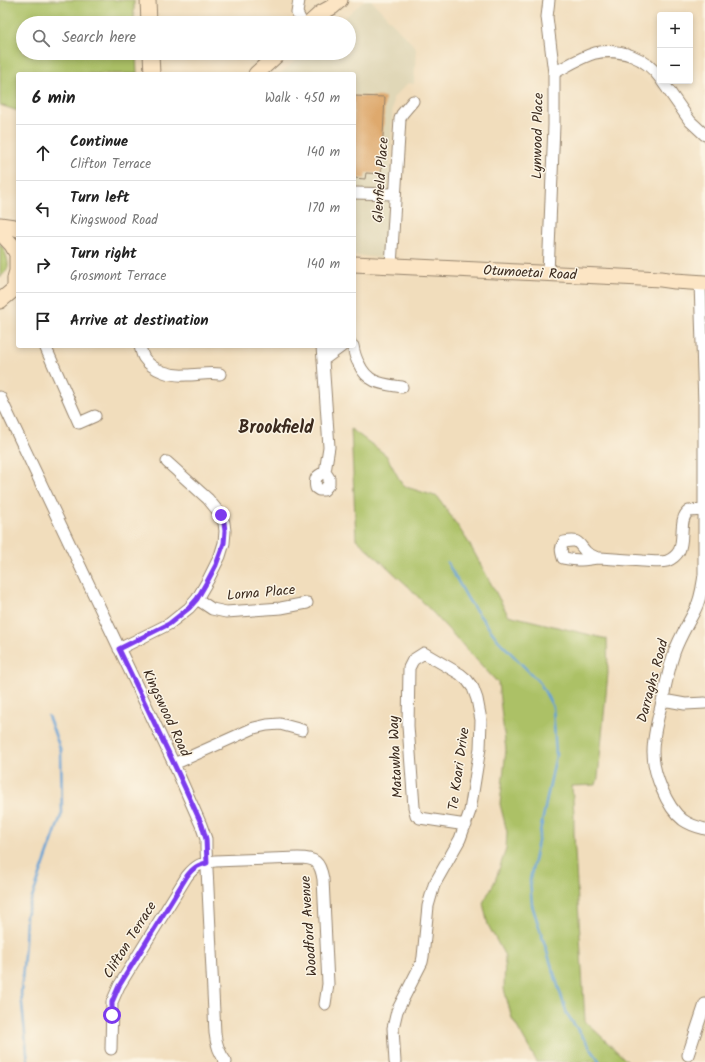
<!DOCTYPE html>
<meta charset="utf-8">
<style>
:root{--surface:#fff;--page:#f2f2f2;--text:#222;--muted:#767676;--line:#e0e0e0}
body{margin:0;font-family:Kalam,sans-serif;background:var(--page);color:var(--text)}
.controls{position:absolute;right:12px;top:12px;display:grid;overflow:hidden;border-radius:4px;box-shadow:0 2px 6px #0003}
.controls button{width:36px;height:36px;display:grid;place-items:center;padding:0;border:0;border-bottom:1px solid var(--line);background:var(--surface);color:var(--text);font:20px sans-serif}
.stop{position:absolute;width:12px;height:12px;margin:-9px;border:3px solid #7c3aed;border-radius:50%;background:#fff}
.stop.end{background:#7c3aed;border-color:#fff;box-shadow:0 1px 4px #0008}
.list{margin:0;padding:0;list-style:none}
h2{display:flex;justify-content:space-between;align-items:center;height:52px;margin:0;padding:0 16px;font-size:17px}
h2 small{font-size:13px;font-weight:400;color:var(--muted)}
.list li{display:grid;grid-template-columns:26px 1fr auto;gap:12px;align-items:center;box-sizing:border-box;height:56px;padding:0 16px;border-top:1px solid var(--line)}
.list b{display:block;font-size:15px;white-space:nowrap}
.list p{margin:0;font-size:13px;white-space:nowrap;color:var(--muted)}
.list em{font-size:13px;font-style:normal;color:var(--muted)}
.icon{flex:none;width:22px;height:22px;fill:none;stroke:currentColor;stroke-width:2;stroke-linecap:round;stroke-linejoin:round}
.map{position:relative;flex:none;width:705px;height:1062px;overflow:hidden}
.search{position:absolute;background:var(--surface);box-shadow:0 2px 6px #0003;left:16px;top:16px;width:340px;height:44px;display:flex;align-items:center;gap:10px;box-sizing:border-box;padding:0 14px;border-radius:22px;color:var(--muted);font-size:15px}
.panel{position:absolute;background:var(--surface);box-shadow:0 2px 6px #0003;left:16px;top:72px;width:340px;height:276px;border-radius:4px}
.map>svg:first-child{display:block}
.built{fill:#e0d7b7}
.green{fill:#acc166;stroke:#747642}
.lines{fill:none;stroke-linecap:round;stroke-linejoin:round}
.stream{stroke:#62a0d4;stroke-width:2.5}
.building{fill:#dea96d}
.street-casing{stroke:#96846d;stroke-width:13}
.secondary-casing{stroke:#96846d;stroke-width:17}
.street{stroke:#fff;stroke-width:11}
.secondary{stroke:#fce5c4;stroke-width:15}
.route{stroke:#7c3aed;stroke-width:5}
.labels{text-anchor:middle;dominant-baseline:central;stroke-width:3;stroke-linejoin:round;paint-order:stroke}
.street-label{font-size:14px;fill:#3b2a1e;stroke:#fcf5e5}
.district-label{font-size:18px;font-weight:bold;fill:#3b2a1e;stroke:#fcf5e5}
</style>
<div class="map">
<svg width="705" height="1062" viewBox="0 0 705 1062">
<rect width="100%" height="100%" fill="#fcf5e5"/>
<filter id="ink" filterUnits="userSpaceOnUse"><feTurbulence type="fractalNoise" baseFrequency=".025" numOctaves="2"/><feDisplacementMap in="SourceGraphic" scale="8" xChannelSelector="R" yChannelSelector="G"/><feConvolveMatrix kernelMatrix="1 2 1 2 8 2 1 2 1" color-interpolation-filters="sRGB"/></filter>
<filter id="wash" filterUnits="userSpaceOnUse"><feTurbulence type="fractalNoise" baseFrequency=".012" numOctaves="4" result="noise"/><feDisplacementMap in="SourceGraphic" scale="16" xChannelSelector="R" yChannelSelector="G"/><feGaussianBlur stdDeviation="0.9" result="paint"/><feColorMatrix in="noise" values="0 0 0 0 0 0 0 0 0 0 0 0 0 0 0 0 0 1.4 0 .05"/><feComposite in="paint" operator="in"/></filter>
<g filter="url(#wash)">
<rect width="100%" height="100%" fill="#f1ddbc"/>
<path class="built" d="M365,0H371L416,48L414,84L408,83L393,98L387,259L354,255V74H280L304,53H349V23H338Z"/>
<path class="green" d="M0,0H134V23H23V53H136L137,74H18V111L0,105Z
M0,243C4,248 11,264 7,270C5,273 2,275 0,277Z
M351,429L386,455L403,486L438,497L469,543L508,615L607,639L608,673L598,778L596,785L572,786L574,814V834L585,1021L628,1062H537L512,1018L504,989L505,956L488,925L483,903L495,881L506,849L507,832L500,804L506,750L498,683L409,587L356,539Z"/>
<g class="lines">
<path class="stream" d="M447,562L469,601L498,640L540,683L553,707L556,755L530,880L532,905L567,1014L600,1062
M28,1062L21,994L25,943L26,915L62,813L61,751L48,716"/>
</g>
<g id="blocks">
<path class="building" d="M354,96L385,97L381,174L366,173L365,179L354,178Z"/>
</g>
</g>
<g filter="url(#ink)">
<use href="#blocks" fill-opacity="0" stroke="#96846d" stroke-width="1"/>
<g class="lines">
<g class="street-casing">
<path id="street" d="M299,0L297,13L302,23
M554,73C567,66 581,57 595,53C621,48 645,57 660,78
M662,81L690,121L705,135
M354,193L395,194
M391,266L400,119L402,114L413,101
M548,274L554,125V73L547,17L549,0
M700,283L704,404V575C702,587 701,599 695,610C688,624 679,638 674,653C669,668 666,683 663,698C659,715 653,733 653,752C653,772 666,807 683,820C690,825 697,827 705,829
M45,346L79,423L95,416
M140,346C141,350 142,355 144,358C153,371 171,376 186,375C197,375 209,372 220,374
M322,346L329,447L325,472L329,478V484L324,490H319L316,488C314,478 316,476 325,472
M353,346C354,352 356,359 359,364C368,384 383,384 402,387
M323,360L342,346
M0,397L174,764L201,825L206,839V848L215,1033C216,1044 219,1053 226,1062
M597,558C594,556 589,555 586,552C577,542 579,539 564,542C560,548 561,551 563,558C569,559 575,560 581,560C587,560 593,558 600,558C614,559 628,560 643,561C651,561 659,563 667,561C672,559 676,556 679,551C685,539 678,518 689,511L704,510
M197,599L212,609L226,612L281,608L307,603
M119,649L169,624L189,608L197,599L208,580L220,556L224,543L225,531L224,523L221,515L208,499L167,462
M663,700L685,704L705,703
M174,764L254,728L267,725L280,724L302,730
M111,1049L112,1002L119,986L187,876C197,864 200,864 215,861L298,858C315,858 320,861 323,879L328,984L325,1004
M688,1055L705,1004
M395,1062L393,1028L397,1011L422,962L423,957L428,906L434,885L460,839L470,811L480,748L481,720L477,699L473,688L467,680L460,674L424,653L413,660L409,668L408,726L414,807L416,815L420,818L466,825"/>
</g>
<g class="secondary-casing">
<path id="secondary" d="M148,0L149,23
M310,23L321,13L332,7L340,0
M151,53L152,74
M256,74L279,53
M0,225L14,227L18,229
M0,232L12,245L18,256
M354,264L661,279L675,281L705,283
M15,288V278L17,271V255L18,250
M0,301L18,286"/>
</g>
<use href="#street" class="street"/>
<use href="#secondary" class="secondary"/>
</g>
</g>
<g class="lines" filter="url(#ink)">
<path class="route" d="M112,1015V1002L119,986L187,876C193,868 197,865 207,863L206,839L202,825L174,764L119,649L169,624L189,608L197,599L208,580L216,565L224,543L225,531L224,523L221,515"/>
</g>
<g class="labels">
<g class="street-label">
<text transform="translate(538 136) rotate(-89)">Lynwood Place</text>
<text transform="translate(381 180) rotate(-86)">Glenfield Place</text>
<text transform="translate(530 273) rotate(3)">Otumoetai Road</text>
<text transform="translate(261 593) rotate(-5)">Lorna Place</text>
<text transform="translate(653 681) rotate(-75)">Darraghs Road</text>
<text transform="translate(166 713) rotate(65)">Kingswood Road</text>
<text transform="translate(396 757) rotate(-93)">Matawha Way</text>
<text transform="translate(459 769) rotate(-82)">Te Koari Drive</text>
<text transform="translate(309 926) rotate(-94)">Woodford Avenue</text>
<text transform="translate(130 940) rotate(-58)">Clifton Terrace</text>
</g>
<g class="district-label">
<text x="276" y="428">Brookfield</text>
</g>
</g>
</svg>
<div class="controls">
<button>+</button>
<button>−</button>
</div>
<div class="stop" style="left:112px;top:1015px"></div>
<div class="stop end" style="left:221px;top:515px"></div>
<div class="search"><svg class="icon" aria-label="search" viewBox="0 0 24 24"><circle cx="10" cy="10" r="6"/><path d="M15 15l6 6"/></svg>Search here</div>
<section class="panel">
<h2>6 min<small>Walk · 450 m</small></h2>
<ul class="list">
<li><svg class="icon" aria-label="ahead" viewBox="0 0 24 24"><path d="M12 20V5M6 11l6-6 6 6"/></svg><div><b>Continue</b><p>Clifton Terrace</p></div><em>140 m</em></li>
<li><svg class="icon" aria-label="left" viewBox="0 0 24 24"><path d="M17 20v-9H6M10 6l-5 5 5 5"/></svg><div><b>Turn left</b><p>Kingswood Road</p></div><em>170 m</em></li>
<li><svg class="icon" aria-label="right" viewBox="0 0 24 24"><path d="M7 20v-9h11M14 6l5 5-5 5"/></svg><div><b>Turn right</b><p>Grosmont Terrace</p></div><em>140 m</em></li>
<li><svg class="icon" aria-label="arrive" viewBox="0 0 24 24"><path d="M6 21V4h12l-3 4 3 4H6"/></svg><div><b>Arrive at destination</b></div></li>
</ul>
</section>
</div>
